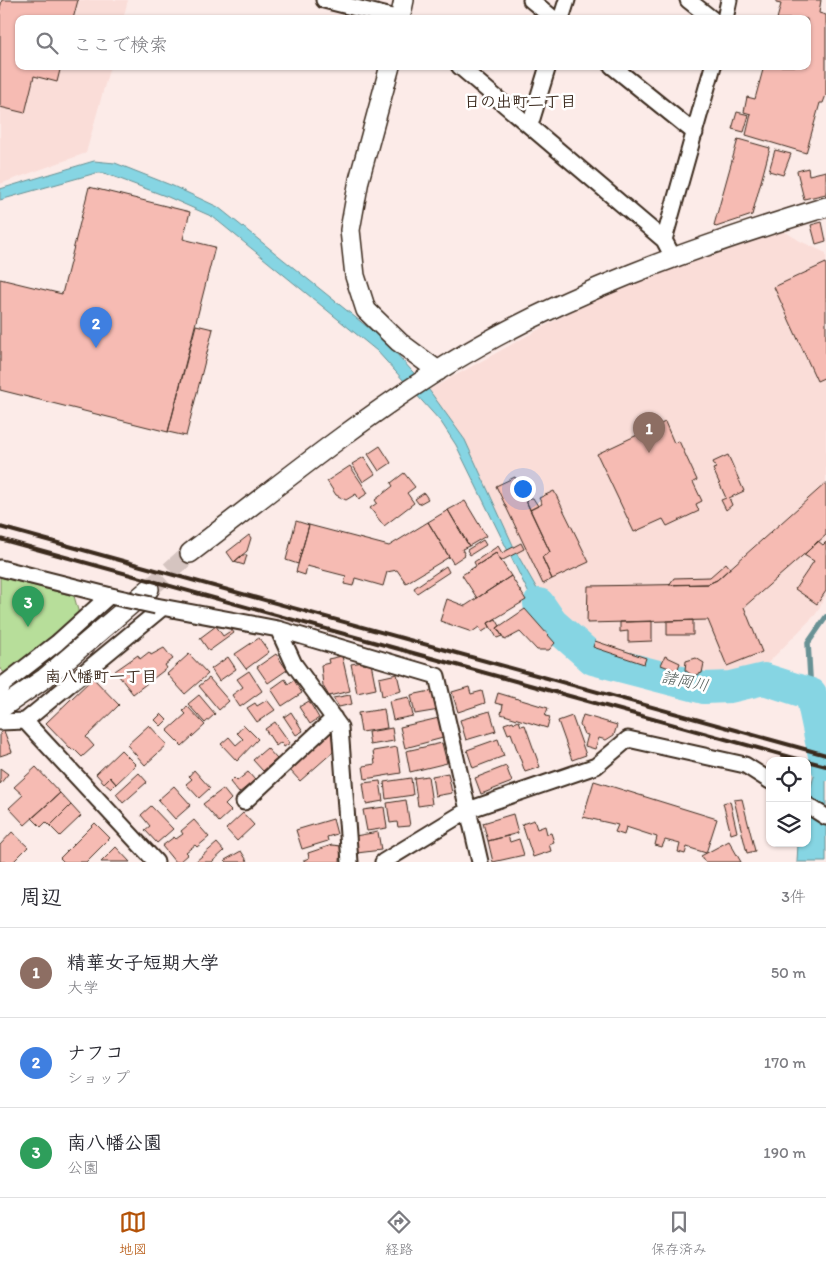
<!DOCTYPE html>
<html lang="ja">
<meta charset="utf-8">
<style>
:root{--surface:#fff;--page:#f7f7f7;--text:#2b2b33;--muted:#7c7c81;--line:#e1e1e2;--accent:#b45309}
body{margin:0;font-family:Itim,"Klee One",sans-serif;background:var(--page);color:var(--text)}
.controls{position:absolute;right:15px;bottom:15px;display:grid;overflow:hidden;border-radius:10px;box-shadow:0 1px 4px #0004}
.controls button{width:45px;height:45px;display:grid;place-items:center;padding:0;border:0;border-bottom:1px solid var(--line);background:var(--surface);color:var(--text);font:25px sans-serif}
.you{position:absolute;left:522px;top:488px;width:18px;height:18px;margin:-12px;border:4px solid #fff;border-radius:50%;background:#1a73e8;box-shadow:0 0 0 8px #1a73e833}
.badge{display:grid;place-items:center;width:32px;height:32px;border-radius:50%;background:var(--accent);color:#fff;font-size:16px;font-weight:700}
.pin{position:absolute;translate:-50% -41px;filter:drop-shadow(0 1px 2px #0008)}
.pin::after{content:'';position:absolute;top:26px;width:18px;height:15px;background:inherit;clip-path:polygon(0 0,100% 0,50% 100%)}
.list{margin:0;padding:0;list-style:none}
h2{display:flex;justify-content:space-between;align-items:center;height:65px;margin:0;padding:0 20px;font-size:21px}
h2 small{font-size:16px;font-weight:400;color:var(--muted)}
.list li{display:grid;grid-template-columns:32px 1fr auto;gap:15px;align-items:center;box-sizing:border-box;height:90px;padding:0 20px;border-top:1px solid var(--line)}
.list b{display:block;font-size:19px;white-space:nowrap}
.list p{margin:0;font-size:16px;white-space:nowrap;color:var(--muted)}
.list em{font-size:16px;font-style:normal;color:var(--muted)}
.icon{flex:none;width:28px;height:28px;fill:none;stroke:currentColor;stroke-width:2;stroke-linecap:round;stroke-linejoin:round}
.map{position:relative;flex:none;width:826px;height:862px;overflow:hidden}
.search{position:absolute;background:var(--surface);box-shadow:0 1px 4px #0004;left:15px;right:15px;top:15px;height:55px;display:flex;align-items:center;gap:12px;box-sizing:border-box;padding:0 18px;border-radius:10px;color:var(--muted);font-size:19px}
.sheet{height:335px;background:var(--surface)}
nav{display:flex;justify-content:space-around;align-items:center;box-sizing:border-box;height:70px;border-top:1px solid var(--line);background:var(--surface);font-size:14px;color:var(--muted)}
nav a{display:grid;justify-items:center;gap:2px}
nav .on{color:var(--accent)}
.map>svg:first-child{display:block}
.built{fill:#faddd8}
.green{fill:#b7de9a;stroke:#79845c}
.water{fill:#86d5e3;stroke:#689194}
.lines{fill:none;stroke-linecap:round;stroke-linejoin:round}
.stream{stroke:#689194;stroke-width:5.5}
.river{stroke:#86d5e3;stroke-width:32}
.building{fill:#f6bbb3;stroke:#3b2a1e}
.tertiary-tunnel{stroke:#d5c4c0;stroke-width:19;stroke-dasharray:19 9;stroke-linecap:butt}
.minor-casing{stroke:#3b2a1e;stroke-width:19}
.tertiary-casing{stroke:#3b2a1e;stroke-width:22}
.minor{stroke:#fff;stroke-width:15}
.tertiary{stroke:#fff;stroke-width:19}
.rail{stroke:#3b2a1e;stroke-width:4}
.minor-bridge-casing{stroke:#3b2a1e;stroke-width:19;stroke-linecap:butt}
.minor-bridge{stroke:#fff;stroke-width:15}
.labels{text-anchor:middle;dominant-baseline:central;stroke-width:5;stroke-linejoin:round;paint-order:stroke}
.neighbourhood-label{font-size:16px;font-weight:bold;fill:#3b2a1e;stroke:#fff}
.water-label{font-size:16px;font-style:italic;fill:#525d59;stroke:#fff}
</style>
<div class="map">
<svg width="826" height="862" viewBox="0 0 826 862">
<rect width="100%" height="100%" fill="#fcebe8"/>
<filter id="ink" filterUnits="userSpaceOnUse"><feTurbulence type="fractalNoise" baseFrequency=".02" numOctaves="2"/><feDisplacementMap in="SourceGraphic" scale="10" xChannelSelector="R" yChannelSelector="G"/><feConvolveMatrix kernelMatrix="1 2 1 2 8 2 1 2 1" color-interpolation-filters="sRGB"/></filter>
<g filter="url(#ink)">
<path class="built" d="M0,0H128L123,19H19V66H110L86,153L0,184Z
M784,231L800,241L826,253V595L816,614L758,673L698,680L664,672L584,642L547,606L517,554L465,440L429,390L610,290Z"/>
<path class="green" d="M0,577L74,596L79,614L5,673L0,669Z"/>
<path class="water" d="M94,161L115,163L173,186L218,207L386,342L429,390L465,440L517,554L544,601L535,606L456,445L441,422L377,351L213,217L168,197L104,173H96L0,200V189Z
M814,776L826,779V862H797L798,843H807V802Z"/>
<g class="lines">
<path class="stream" d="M811,694L808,643L826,617"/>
<path class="river" d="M539,604L552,623L593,659L704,688L730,687L764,679L811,694L826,765"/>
</g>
<path class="building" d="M2,0H78L73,19H19V66H61L57,82L34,76L25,113L0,107V8Z
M776,0H821L819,13L826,15V95L823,103H820L806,153L746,135L751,114L744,112L747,97L755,99L764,66H807V19H777L781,4L776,3Z
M737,112L749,115L744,132L732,129Z
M738,139L770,148L752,215L716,227L714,225Z
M775,150L791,154L783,175L769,171Z
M808,168L809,175L826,171V194L804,199L797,171Z
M89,187L190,212L183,239L215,247L168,432L0,390V279L62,294Z
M822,222L826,241L816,244L811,225Z
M826,263V377L817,381L774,287Z
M196,325L213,329L186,436L168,432Z
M665,422L674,443L679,441L697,480L693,482L702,501L696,504L699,511L667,526L663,519L634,532L597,454Z
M380,446L391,463L379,471L368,454Z
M728,455L744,491L729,498L732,505L726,510L721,500L726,498L713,469L716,468L713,462Z
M364,457L375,474L363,482L352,464Z
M350,466L368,493L359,499L356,494L346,500L336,495L327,481Z
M404,473L415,487L407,493L414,503L384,526L370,508L377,503L375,500L393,486L391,483Z
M515,477L550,552L542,557L552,579L543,584L496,486Z
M826,483V535L744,607L762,652L727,666L708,620L587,623L588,586L708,584L717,580Z
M554,491L589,562L552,579L542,557L550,552L530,510L542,504L539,498Z
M424,493L428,499L419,504L415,499Z
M530,498H533L538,506L530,510L526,501Z
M465,501L486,536L469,546L448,510Z
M448,510L469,546L462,549L465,555L453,563L428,522Z
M296,521L309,525L298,564L286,560Z
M428,522L449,557L406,583L397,570L387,572L383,586L355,578L353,586L344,584L346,576L307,566L305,575L296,572L309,525L389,546Z
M249,535L251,538L247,551L234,562L227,552Z
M483,540L486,545L470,555L467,550Z
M818,541L823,545L826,542V591L817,604L795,589L814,561L804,555Z
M521,543L524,549L501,561L496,553L476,566L474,562L498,546L502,553Z
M496,553L511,576L477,598L462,575Z
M242,555H247L244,565L234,562Z
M726,563L730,568L717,580L708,584L669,585L674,578L710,577Z
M446,566L449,572L417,593L414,588Z
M511,576L526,600L488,623L490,627L482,632L479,627L472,632L440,621L447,599L465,606Z
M525,609L555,643L549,650H537L520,632L505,640L497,628Z
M496,619L500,626L497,628L502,636L497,638L488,623Z
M693,620V635H667V621Z
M652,621V641L628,642V631L620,632V622Z
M216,626L223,636L232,630L234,633L209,651L200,638Z
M259,638L269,652L246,669L235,654Z
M595,641L646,658L644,664L593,647Z
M164,648L173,659L165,665L167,668L133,694L115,671L138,655L140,659L149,652L151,655Z
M189,654L208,674L185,694L167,674Z
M276,654L287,670L268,683L257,667Z
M342,656L350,691L329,696L323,686L321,665L329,663L328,659Z
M665,656L680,663L677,671L661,665Z
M228,657L236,669L219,681L211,669Z
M696,658L704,663L702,673L693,676L685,670L686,661Z
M363,662L364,665L371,663L376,689L357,693L351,664Z
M249,671L262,691L240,707L232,695L243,687L237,679Z
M397,674L401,691L382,696L379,678Z
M93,678L119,705L86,737L94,746L82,757L74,749L72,750L46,723Z
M209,678L229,701L219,710L199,686Z
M285,679L288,684L294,680L302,693L282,706L271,689Z
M469,687L471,694L482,691L485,703L458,712L452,692Z
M435,690L439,710L415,714L411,695Z
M498,693L548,708L545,716L550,717L547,728L501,714L503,705L495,703Z
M199,695L215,714L205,723L188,704Z
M350,695L352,704L339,707L333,698Z
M409,697L413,716L393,720L389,701Z
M267,700L275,710L257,722L247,708L255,703L257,706Z
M309,701L319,718L310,724L299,707Z
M187,706L205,725L182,746L167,731L186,714L183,711Z
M384,709L387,728L361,732L358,713Z
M490,711L496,731L466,740L460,720Z
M291,712L303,731L296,735L284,717Z
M161,714L167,720L161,726L155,720Z
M583,715L617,725L614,735L606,740L599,738L595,749L585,746L588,735L584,734L580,725Z
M572,716L586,755L572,760L558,721Z
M439,718L443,738L405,748L400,727Z
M513,721L514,723L519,721L521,726L525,725L540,767L525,772L511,733L508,734L504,724Z
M275,722L290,743L284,747L281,742L276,746L265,729Z
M149,725L167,745L145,765L127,745Z
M244,725L258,739L237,761L221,744L229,737L236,745L243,739L237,733Z
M392,728L394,741L370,745L368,732Z
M4,731L12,752L0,756V733Z
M331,731L334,751L300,781L289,769Z
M498,739L504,756L473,768L467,750Z
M442,743L447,763L410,772L406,751Z
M397,747L401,773L365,779L363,766L375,764L373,751Z
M267,748L277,759L263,771L253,760Z
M121,750L136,765L116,784L110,777L104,783L96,774Z
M506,766L512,782L481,794L475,778Z
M36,767L60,793L25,825L9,808L23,795L14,787Z
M0,768L8,774L0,784Z
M194,770L210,788L199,798L186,784L192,779L189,776Z
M248,772L255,780L239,793L230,782L234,778L237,781Z
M139,773L147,782L123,803L116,794Z
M448,773L452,793L435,796L432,776Z
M428,776L432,804L418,806L414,778Z
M110,777L116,784L111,789L104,783Z
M411,778L413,795L386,799L384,782Z
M380,781L383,801L366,804L363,783Z
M594,781L717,819L706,853L687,847L685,854L678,852L680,844L665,840L662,847L655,845L657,837L626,827L624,835L615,832L618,825L583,817Z
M174,786L191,805L175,819L158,800Z
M223,789L231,799L225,805L231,811L219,822L203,804Z
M60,793L71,805L50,826L46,822L41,827L32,818Z
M742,799L755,851L747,853L734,800Z
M406,800L410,826L398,827L397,822L390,823L387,803Z
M730,801L737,832L731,834L723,803Z
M71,805L81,816L60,836L50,826Z
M151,806L173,829L157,843L145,830L150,826L141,815Z
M384,807L387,828L367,831L363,810Z
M243,813L254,825L237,841L226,829Z
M513,814L518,833L488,841L483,823Z
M333,819L337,834L327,837L328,841L302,849L296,830Z
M194,820L209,837L197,847L195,845L186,852L188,854L179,862H175L162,846L174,837L176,839L183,834L181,831Z
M534,820L537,829L545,826L547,834L551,833L554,842L549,844L551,851L533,857L522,824Z
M95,823L110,838L86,862H64L60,858Z
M12,832L28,847L13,862H0V845Z
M378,832L381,850L357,853L355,836Z
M508,836L510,842L519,839L524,855L493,862L488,841Z
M729,841L741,862H705L701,856Z
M217,843L224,851L212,862H195Z
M332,845L341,846L340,862H304V860L309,858L308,853Z
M116,847L130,862H101Z
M241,851L248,862H227L225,860Z"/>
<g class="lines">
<path class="tertiary-tunnel" d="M149,589L190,553"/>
<g class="minor-casing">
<path id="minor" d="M324,0L400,19
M531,0L554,19
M688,0L712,19
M561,19L567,0
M725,19L729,0
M459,66L664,240L673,257
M612,66L695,133
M530,125L548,66
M664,240L713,66
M0,568L115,597
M156,606L278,629L294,664L340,727L350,862
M278,629L437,676L468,810L596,766L628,739L745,765L770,781
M0,692L4,684L57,643L109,596
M25,721L156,862
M0,722L25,721L162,608
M244,802L334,718
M807,805L826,817
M383,862L468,810L480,862"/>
</g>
<g class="tertiary-casing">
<path id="tertiary" d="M400,19L404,0
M390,66L359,180L350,230L355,276L366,310L399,342L438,371
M190,553C274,489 357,421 447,365C564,293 695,247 826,207
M0,709L45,678L149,589"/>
</g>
<use href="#minor" class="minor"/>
<use href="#tertiary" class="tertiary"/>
<path class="rail" d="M0,527L826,755
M0,539L805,761
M807,761L826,766"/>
<g class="minor-bridge-casing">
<path id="minor-bridge" d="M115,597L156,606"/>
</g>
<use href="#minor-bridge" class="minor-bridge"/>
</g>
</g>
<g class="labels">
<g class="neighbourhood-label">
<text x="520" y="101">日の出町二丁目</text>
<text x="101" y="676">南八幡町一丁目</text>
</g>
<g class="water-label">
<text transform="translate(685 681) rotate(11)">諸岡川</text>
</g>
</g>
</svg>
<div class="controls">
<button><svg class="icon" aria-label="locate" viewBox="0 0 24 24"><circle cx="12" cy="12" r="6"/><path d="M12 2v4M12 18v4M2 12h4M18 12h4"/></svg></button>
<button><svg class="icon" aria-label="layers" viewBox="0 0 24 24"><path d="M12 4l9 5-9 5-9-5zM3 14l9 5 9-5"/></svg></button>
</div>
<div class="you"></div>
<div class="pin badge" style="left:649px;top:453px;background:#8d6e63">1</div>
<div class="pin badge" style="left:96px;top:348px;background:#3f7fe0">2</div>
<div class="pin badge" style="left:28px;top:627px;background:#2e9e5b">3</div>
<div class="search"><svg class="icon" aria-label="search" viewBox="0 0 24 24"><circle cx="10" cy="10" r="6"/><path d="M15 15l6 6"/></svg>ここで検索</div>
</div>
<section class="sheet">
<h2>周辺<small>3件</small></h2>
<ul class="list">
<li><span class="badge" style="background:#8d6e63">1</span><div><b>精華女子短期大学</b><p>大学</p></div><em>50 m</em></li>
<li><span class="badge" style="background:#3f7fe0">2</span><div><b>ナフコ</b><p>ショップ</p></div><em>170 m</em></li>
<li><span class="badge" style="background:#2e9e5b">3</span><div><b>南八幡公園</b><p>公園</p></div><em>190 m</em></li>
</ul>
</section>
<nav>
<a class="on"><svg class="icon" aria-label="map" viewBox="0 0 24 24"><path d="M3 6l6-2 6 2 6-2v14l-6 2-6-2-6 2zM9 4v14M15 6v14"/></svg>地図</a>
<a><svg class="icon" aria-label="directions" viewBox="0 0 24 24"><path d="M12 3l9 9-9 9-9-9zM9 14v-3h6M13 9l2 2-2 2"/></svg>経路</a>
<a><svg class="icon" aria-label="saved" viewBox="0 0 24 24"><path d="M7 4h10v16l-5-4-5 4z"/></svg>保存済み</a>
</nav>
